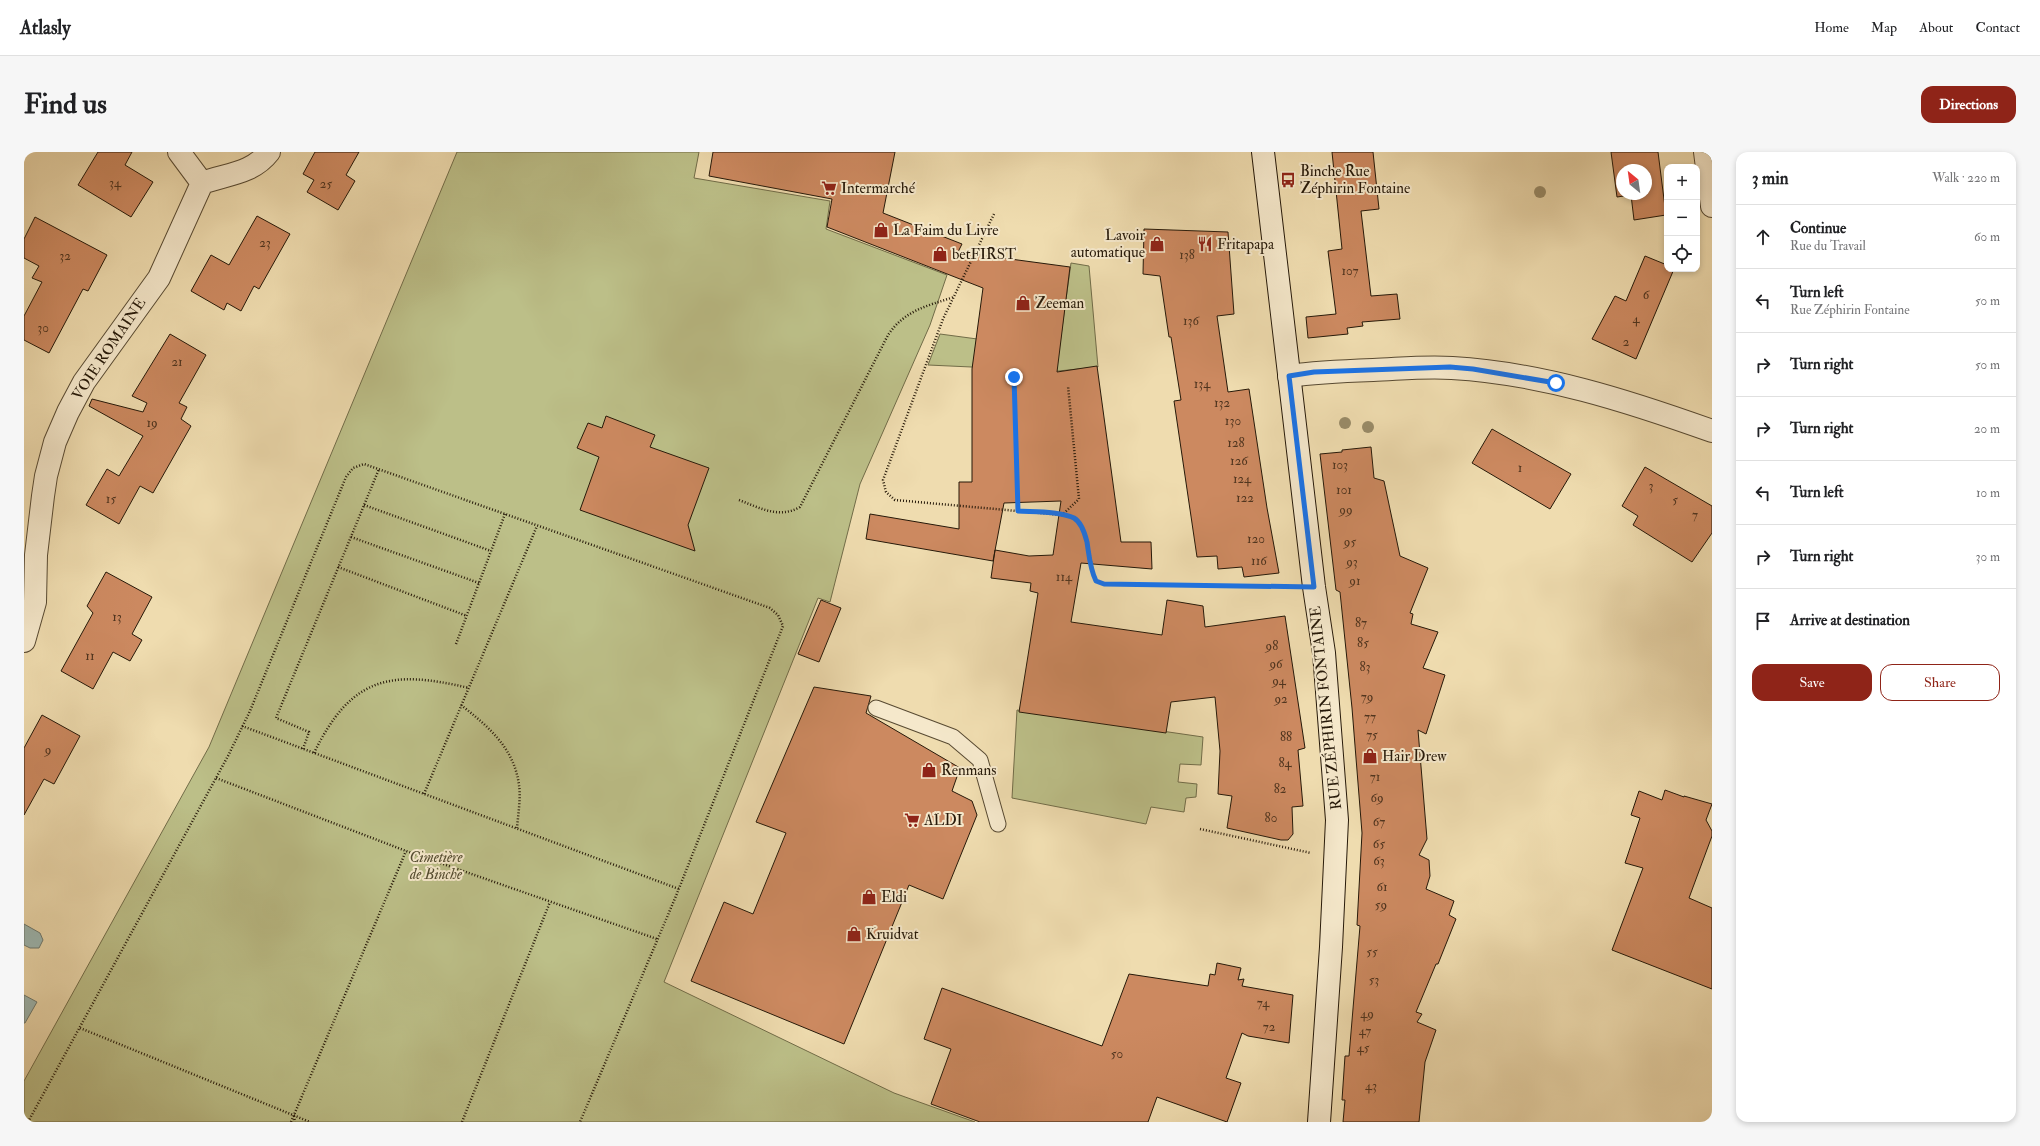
<!DOCTYPE html>
<meta charset="utf-8">
<style>
:root{--surface:#fff;--page:#f6f6f6;--text:#202124;--muted:#757577;--line:#e0e0e0;--accent:#8f2418}
body{margin:0;font-family:"IM FELL Double Pica",serif;background:var(--page);color:var(--text)}
.controls{position:absolute;right:12px;top:12px;display:grid;overflow:hidden;border-radius:8px;box-shadow:0 2px 6px #0003}
.controls button{width:36px;height:36px;display:grid;place-items:center;padding:0;border:0;border-bottom:1px solid var(--line);background:var(--surface);color:var(--text);font:20px sans-serif}
.compass{position:absolute;left:1592px;top:12px;width:36px;height:36px;border-radius:50%;background:var(--surface);box-shadow:0 2px 6px #0003;rotate:331deg}
.stop{position:absolute;width:12px;height:12px;margin:-9px;border:3px solid #1a73e8;border-radius:50%;background:#fff}
.stop.end{background:#1a73e8;border-color:#fff;box-shadow:0 1px 4px #0008}
.list{margin:0;padding:0;list-style:none}
h2{display:flex;justify-content:space-between;align-items:center;height:52px;margin:0;padding:0 16px;font-size:17px}
h2 small{font-size:13px;font-weight:400;color:var(--muted)}
.list li{display:grid;grid-template-columns:26px 1fr auto;gap:12px;align-items:center;box-sizing:border-box;height:64px;padding:0 16px;border-top:1px solid var(--line)}
.list b{display:block;font-size:15px;white-space:nowrap}
.list p{margin:0;font-size:13px;white-space:nowrap;color:var(--muted)}
.list em{font-size:13px;font-style:normal;color:var(--muted)}
.actions{display:flex;gap:8px;padding:12px 16px}
.actions a{flex:1;padding:9px 0;border:1px solid var(--accent);border-radius:12px;text-align:center;font-size:14px;color:var(--accent)}
.actions .main{background:var(--accent);color:#fff}
.icon{flex:none;width:22px;height:22px;fill:none;stroke:currentColor;stroke-width:2;stroke-linecap:round;stroke-linejoin:round}
.map{position:relative;flex:none;width:1688px;height:970px;overflow:hidden;border-radius:12px}
header{display:flex;align-items:center;gap:24px;box-sizing:border-box;height:56px;padding:0 20px;background:var(--surface);border-bottom:1px solid var(--line)}
header strong{font-size:19px}
nav{display:flex;gap:22px;margin-inline-start:auto;font-size:14px}
.intro{display:flex;align-items:center;justify-content:space-between;box-sizing:border-box;height:96px;padding:0 24px}
h1{margin:0;font-size:28px}
.button{padding:10px 18px;border-radius:12px;background:var(--accent);color:#fff;font-size:14px;font-weight:700}
main{display:flex;gap:24px;padding:0 24px}
aside{flex:1;background:var(--surface);border-radius:12px;box-shadow:0 2px 6px #0003}
.map>svg:first-child{display:block}
.green{fill:#bcbf88;stroke:#716c48}
.water{fill:#9db9b4;stroke:#6d7970}
.building{fill:#cc8960;stroke:#261909;fill-rule:evenodd}
.lines{fill:none;stroke-linecap:round;stroke-linejoin:round}
.lane-casing{stroke:#584a32;stroke-width:17}
.street-casing{stroke:#584a32;stroke-width:24}
.secondary-casing{stroke:#261909;stroke-width:24}
.path{stroke:#261909;stroke-width:2.5;stroke-dasharray:1 2;stroke-linecap:butt}
.lane{stroke:#f5e8cb;stroke-width:15}
.street{stroke:#f5e8cb;stroke-width:22}
.secondary{stroke:#f5e8cb;stroke-width:22}
.tree{fill:#998c69}
.route{stroke:#1a73e8;stroke-width:5}
.labels{text-anchor:middle;dominant-baseline:central;stroke-width:4;stroke-linejoin:round;paint-order:stroke}
.number-label{font-size:13px;fill:#50351f}
.poi-label{font-size:15px;fill:#261909;stroke:#f5e8cb;text-anchor:start}
.street-label{font-size:15px;fill:#261909;stroke:#f5e8cb}
.park-label{font-size:15px;font-style:italic;fill:#534b2f;stroke:#f5e8cb}
</style>
<header>
<strong>Atlasly</strong>
<nav><a>Home</a><a>Map</a><a>About</a><a>Contact</a></nav>
</header>
<div class="intro"><h1>Find us</h1><a class="button">Directions</a></div>
<main>
<div class="map">
<svg width="1688" height="970" viewBox="0 0 1688 970">
<rect width="100%" height="100%" fill="#efdcaf"/>
<filter id="stains"><feTurbulence type="fractalNoise" baseFrequency=".005" numOctaves="4"/><feColorMatrix values="0 0 0 0 .2 0 0 0 0 .09 0 0 0 0 .02 0 0 0 .5 -.17"/></filter>
<radialGradient id="worn" r=".72"><stop offset=".6" stop-color="#630" stop-opacity="0"/><stop offset="1" stop-color="#630" stop-opacity=".3"/></radialGradient>
<path class="green" d="M433,0H675L670,26L806,49L802,77L923,123L906,173L836,332L806,450L794,446L640,830L870,941L951,970H0V929L185,595Z
M1047,111L1065,114L1074,215L1034,219L904,213L916,182L1035,198Z
M993,558L1179,585L1177,613L1156,612L1154,630L1173,632L1172,645L1162,646L1160,660L1127,655L1122,672L988,646Z"/>
<path class="water" d="M0,772L16,781L19,788L15,796H6L0,793Z
M0,843L13,850L1,871H0Z"/>
<path class="building" d="M74,0H108L101,13L129,30L107,65L54,33Z
M291,0H335L322,23L331,29L314,58L283,40L290,28L279,22Z
M689,0H871L859,61L938,92L934,100L1046,115L1033,220L1073,214L1097,390H1127L1128,417L1057,411L1047,470L1138,483L1143,448L1179,454L1181,475L1261,464L1281,596L1274,598L1279,654L1268,655L1269,682L1264,688H1257L1203,676L1208,644L1194,642L1196,599L1191,545L1147,550L1142,581L995,560L1014,441L1006,439L1007,431L967,426L971,398L1005,404L1029,403L1037,349L980,351L969,409L842,387L846,362L935,377V330H948V217L959,136L803,75L808,47L685,24Z
M1308,0H1349L1355,57L1337,59L1347,144L1373,142L1376,167L1338,170L1339,174L1323,176L1324,182L1284,186L1282,165L1312,162L1304,99L1318,97Z
M1587,0H1634L1642,63L1610,68L1607,43L1593,45ZM1598,18H1622V42H1598Z
M233,64L266,82L235,137L230,134L217,159L203,151L200,158L167,139L187,103L205,113Z
M11,65L83,103L64,139L59,137L25,201L0,188V164L18,130L8,126L15,114L0,106V87Z
M1120,77L1204,80L1210,162L1193,164L1204,240L1225,237L1243,356L1255,421L1220,425L1218,415L1194,417L1193,404L1173,405L1150,249L1157,248L1147,185H1145L1136,124L1119,122Z
M1621,104L1643,113V117H1650L1612,207L1568,187L1591,144L1602,149Z
M146,182L182,203L155,251L163,255L157,267L167,274L129,341L116,334L95,372L62,353L83,317L95,324L119,284L65,254L68,247L119,260L123,251L108,244Z
M582,264L631,283L626,295L685,316L664,373L671,399L556,358L575,305L553,296L564,271L578,276Z
M1468,277L1547,322L1526,357L1448,311Z
M1347,295L1350,326L1360,329L1376,404L1404,416L1386,461L1389,462L1387,472L1414,480L1399,516L1421,523L1402,582L1394,578L1403,687L1395,703L1405,708L1406,724L1402,737L1430,749L1425,763L1432,767L1414,812H1412L1392,860L1398,862L1393,870L1412,878L1401,910L1395,970H1319L1321,948H1318L1321,904H1325L1336,774L1333,773L1338,681L1328,556L1316,440L1312,438L1296,302L1318,300V298Z
M1621,315L1688,354V381L1668,410L1609,373L1614,364L1598,354Z
M82,420L128,445L108,482L118,488L106,509L89,500L69,537L37,519L69,461L63,454Z
M797,448L817,456L795,510L774,502Z
M790,535L847,544L842,561L936,616L928,639L948,649L953,663L919,747L885,733L820,892L667,829L700,750L729,762L762,681L732,670Z
M18,563L56,584L30,632L20,627L0,663V596Z
M1641,638L1660,645V644L1688,652L1682,668L1688,679V684L1665,746L1688,756V837L1588,798L1619,716L1601,711L1616,666L1607,663L1615,639L1638,648Z
M1193,811L1217,816L1214,828L1220,827L1218,834L1269,843L1265,891L1224,884L1218,881L1202,926L1217,931L1203,970L1133,945L1124,970H956L907,952L927,897L900,887L918,836L1078,894L1105,822L1184,834L1186,822L1191,823Z"/>
<g class="lines">
<g class="lane-casing">
<path id="lane" d="M852,556L929,585L956,608L974,672"/>
</g>
<g class="street-casing">
<path id="street" d="M155,0L178,31C202,22 228,22 245,0
M1681,0L1688,54
M1265,224C1293,220 1321,219 1349,218C1375,217 1402,214 1428,216C1517,221 1604,249 1688,279
M0,489L11,450L12,403L19,344L22,324L31,290L44,260L60,230L135,126L178,31"/>
</g>
<g class="secondary-casing">
<path id="secondary" d="M1239,0L1290,435L1300,501L1313,668L1307,795L1295,970"/>
</g>
<path class="path" d="M970,62L919,167L859,328L862,340L871,348L1038,363L1055,347L1044,234
M990,225L994,359
M715,348C736,356 755,367 776,355L864,183C881,158 903,154 930,145
M340,353L467,399
M1038,363C1042,364 1048,364 1051,366C1065,375 1065,413 1072,429L1080,432L1266,434
M327,385L455,431
M314,415L443,464
M432,492L481,362
M437,553C465,575 490,596 495,633C497,646 494,663 493,676
M218,574L655,737
M279,597L285,580L252,566L355,317
M290,601C327,525 366,517 445,536
M192,626L382,699L633,787
M400,642L513,374
M1176,677L1287,701
M56,876L286,970
M270,964L271,970
M4,970L204,604L226,559L322,325L329,316L340,312L746,456L754,463L759,474L652,744L556,970
M267,970L382,699
M438,970L526,750"/>
<use href="#lane" class="lane"/>
<use href="#street" class="street"/>
<use href="#secondary" class="secondary"/>
</g>
<g class="tree">
<circle cx="1516" cy="40" r="6"/>
<circle cx="1321" cy="271" r="6"/>
<circle cx="1344" cy="275" r="6"/>
</g>
<g class="lines">
<path class="route" d="M990,225L994,359C1009,360 1037,359 1050,366C1057,370 1061,382 1063,390C1065,403 1066,417 1072,429L1080,432L1290,435L1265,224L1290,220L1426,215L1449,217L1532,231"/>
</g>
<defs>
<g id="bus-bare" transform="scale(1.2)"><path d="M-5-6H5V4H4V6H2V4H-2V6H-4V4H-5ZM-3.5-4V0h7V-4ZM-3.5 1.2v1.5H-2V1.2ZM2 1.2v1.5H3.5V1.2Z" fill="#8f2418" stroke="#f5e8cb" stroke-width="2.5" paint-order="stroke"/></g>
<g id="supermarket-bare" transform="scale(1.2)"><path d="M-6-5.5h2.5l.6 2H6L4.5 2H-2.5L-4.4-4H-6ZM-1.5 3.2a1.3 1.3 0 1 0 .1 0ZM3 3.2a1.3 1.3 0 1 0 .1 0Z" fill="#8f2418" stroke="#f5e8cb" stroke-width="2.5" paint-order="stroke"/></g>
<g id="shop-bare" transform="scale(1.2)"><path d="M-5-2.5h2.3a2.7 3.5 0 0 1 5.4 0H5L5.5 6h-11ZM-1.5-2.5h3a1.5 2.3 0 0 0-3 0Z" fill="#8f2418" stroke="#f5e8cb" stroke-width="2.5" paint-order="stroke"/></g>
<g id="restaurant-bare" transform="scale(1.2)"><path d="M-5-6h1v4h1v-4h1v4h1v-4h1v5L-1.5 .5V6h-2V.5L-5-1ZM5-6V6H3V1.5H1.5Q1.5-4 5-6Z" fill="#8f2418" stroke="#f5e8cb" stroke-width="2.5" paint-order="stroke"/></g>
</defs>
<g fill-rule="evenodd">
<use href="#bus-bare" x="1264" y="28"/>
<use href="#supermarket-bare" x="805" y="36"/>
<use href="#shop-bare" x="857" y="78"/>
<use href="#shop-bare" x="1133" y="92"/>
<use href="#restaurant-bare" x="1181" y="92"/>
<use href="#shop-bare" x="916" y="102"/>
<use href="#shop-bare" x="999" y="151"/>
<use href="#shop-bare" x="1346" y="604"/>
<use href="#shop-bare" x="905" y="618"/>
<use href="#supermarket-bare" x="888" y="668"/>
<use href="#shop-bare" x="845" y="745"/>
<use href="#shop-bare" x="830" y="782"/>
</g>
<g class="labels">
<g class="number-label">
<text x="91" y="31">34</text>
<text x="302" y="32">25</text>
<text x="241" y="91">23</text>
<text x="1163" y="103">138</text>
<text x="41" y="104">32</text>
<text x="1326" y="119">107</text>
<text x="1622" y="143">6</text>
<text x="1612" y="167">4</text>
<text x="1167" y="169">136</text>
<text x="19" y="176">30</text>
<text x="1602" y="190">2</text>
<text x="153" y="210">21</text>
<text x="1178" y="232">134</text>
<text x="1198" y="251">132</text>
<text x="1209" y="269">130</text>
<text x="128" y="271">19</text>
<text x="1212" y="291">128</text>
<text x="1215" y="309">126</text>
<text x="1316" y="313">103</text>
<text x="1496" y="316">1</text>
<text x="1218" y="327">124</text>
<text x="1627" y="334">3</text>
<text x="1320" y="338">101</text>
<text x="1221" y="346">122</text>
<text x="87" y="347">15</text>
<text x="1651" y="348">5</text>
<text x="1322" y="358">99</text>
<text x="1671" y="363">7</text>
<text x="1232" y="387">120</text>
<text x="1326" y="390">95</text>
<text x="1235" y="409">116</text>
<text x="1328" y="410">93</text>
<text x="1040" y="425">114</text>
<text x="1331" y="429">91</text>
<text x="93" y="465">13</text>
<text x="1337" y="471">87</text>
<text x="1339" y="491">85</text>
<text x="1248" y="494">98</text>
<text x="66" y="504">11</text>
<text x="1252" y="512">96</text>
<text x="1341" y="515">83</text>
<text x="1255" y="529">94</text>
<text x="1343" y="545">79</text>
<text x="1257" y="547">92</text>
<text x="1346" y="565">77</text>
<text x="1348" y="583">75</text>
<text x="1262" y="585">88</text>
<text x="24" y="598">9</text>
<text x="1261" y="611">84</text>
<text x="1351" y="625">71</text>
<text x="1256" y="637">82</text>
<text x="1353" y="646">69</text>
<text x="1247" y="666">80</text>
<text x="1355" y="670">67</text>
<text x="1355" y="692">65</text>
<text x="1355" y="709">63</text>
<text x="1358" y="735">61</text>
<text x="1357" y="753">59</text>
<text x="1348" y="800">55</text>
<text x="1350" y="828">53</text>
<text x="1239" y="851">74</text>
<text x="1343" y="862">49</text>
<text x="1245" y="875">72</text>
<text x="1341" y="879">47</text>
<text x="1339" y="896">45</text>
<text x="1093" y="902">50</text>
<text x="1347" y="934">43</text>
</g>
<g class="poi-label">
<text x="1276" y="19">Binche Rue<tspan x="1276" dy="17">Zéphirin Fontaine</tspan></text>
<text x="817" y="36">Intermarché</text>
<text x="869" y="78">La Faim du Livre</text>
<text x="1121" y="83" text-anchor="end">Lavoir<tspan x="1121" dy="17">automatique</tspan></text>
<text x="1193" y="92">Fritapapa</text>
<text x="928" y="102">betFIRST</text>
<text x="1011" y="151">Zeeman</text>
<text x="1358" y="604">Hair Drew</text>
<text x="917" y="618">Renmans</text>
<text x="900" y="668">ALDI</text>
<text x="857" y="745">Eldi</text>
<text x="842" y="782">Kruidvat</text>
</g>
<g class="street-label">
<text transform="translate(85 197) rotate(-56)">VOIE ROMAINE</text>
<text transform="translate(1302 556) rotate(-96)">RUE ZÉPHIRIN FONTAINE</text>
</g>
<g class="park-label">
<text x="412" y="705">Cimetière<tspan x="412" dy="17">de Binche</tspan></text>
</g>
</g>
<rect width="100%" height="100%" filter="url(#stains)"/>
<rect width="100%" height="100%" fill="url(#worn)"/>
</svg>
<div class="controls">
<button>+</button>
<button>−</button>
<button><svg class="icon" aria-label="locate" viewBox="0 0 24 24"><circle cx="12" cy="12" r="6"/><path d="M12 2v4M12 18v4M2 12h4M18 12h4"/></svg></button>
</div>
<svg class="compass" viewBox="-18 -18 36 36"><path d="M0-13l5 13h-10z" fill="#e53935"/><path d="M0 13l5-13h-10z" fill="#757577"/></svg>
<div class="stop" style="left:1532px;top:231px"></div>
<div class="stop end" style="left:990px;top:225px"></div>
</div>
<aside>
<h2>3 min<small>Walk · 220 m</small></h2>
<ul class="list">
<li><svg class="icon" aria-label="ahead" viewBox="0 0 24 24"><path d="M12 20V5M6 11l6-6 6 6"/></svg><div><b>Continue</b><p>Rue du Travail</p></div><em>60 m</em></li>
<li><svg class="icon" aria-label="left" viewBox="0 0 24 24"><path d="M17 20v-9H6M10 6l-5 5 5 5"/></svg><div><b>Turn left</b><p>Rue Zéphirin Fontaine</p></div><em>50 m</em></li>
<li><svg class="icon" aria-label="right" viewBox="0 0 24 24"><path d="M7 20v-9h11M14 6l5 5-5 5"/></svg><div><b>Turn right</b></div><em>50 m</em></li>
<li><svg class="icon" aria-label="right" viewBox="0 0 24 24"><path d="M7 20v-9h11M14 6l5 5-5 5"/></svg><div><b>Turn right</b></div><em>20 m</em></li>
<li><svg class="icon" aria-label="left" viewBox="0 0 24 24"><path d="M17 20v-9H6M10 6l-5 5 5 5"/></svg><div><b>Turn left</b></div><em>10 m</em></li>
<li><svg class="icon" aria-label="right" viewBox="0 0 24 24"><path d="M7 20v-9h11M14 6l5 5-5 5"/></svg><div><b>Turn right</b></div><em>30 m</em></li>
<li><svg class="icon" aria-label="arrive" viewBox="0 0 24 24"><path d="M6 21V4h12l-3 4 3 4H6"/></svg><div><b>Arrive at destination</b></div></li>
</ul>
<div class="actions"><a class="main">Save</a><a>Share</a></div>
</aside>
</main>
